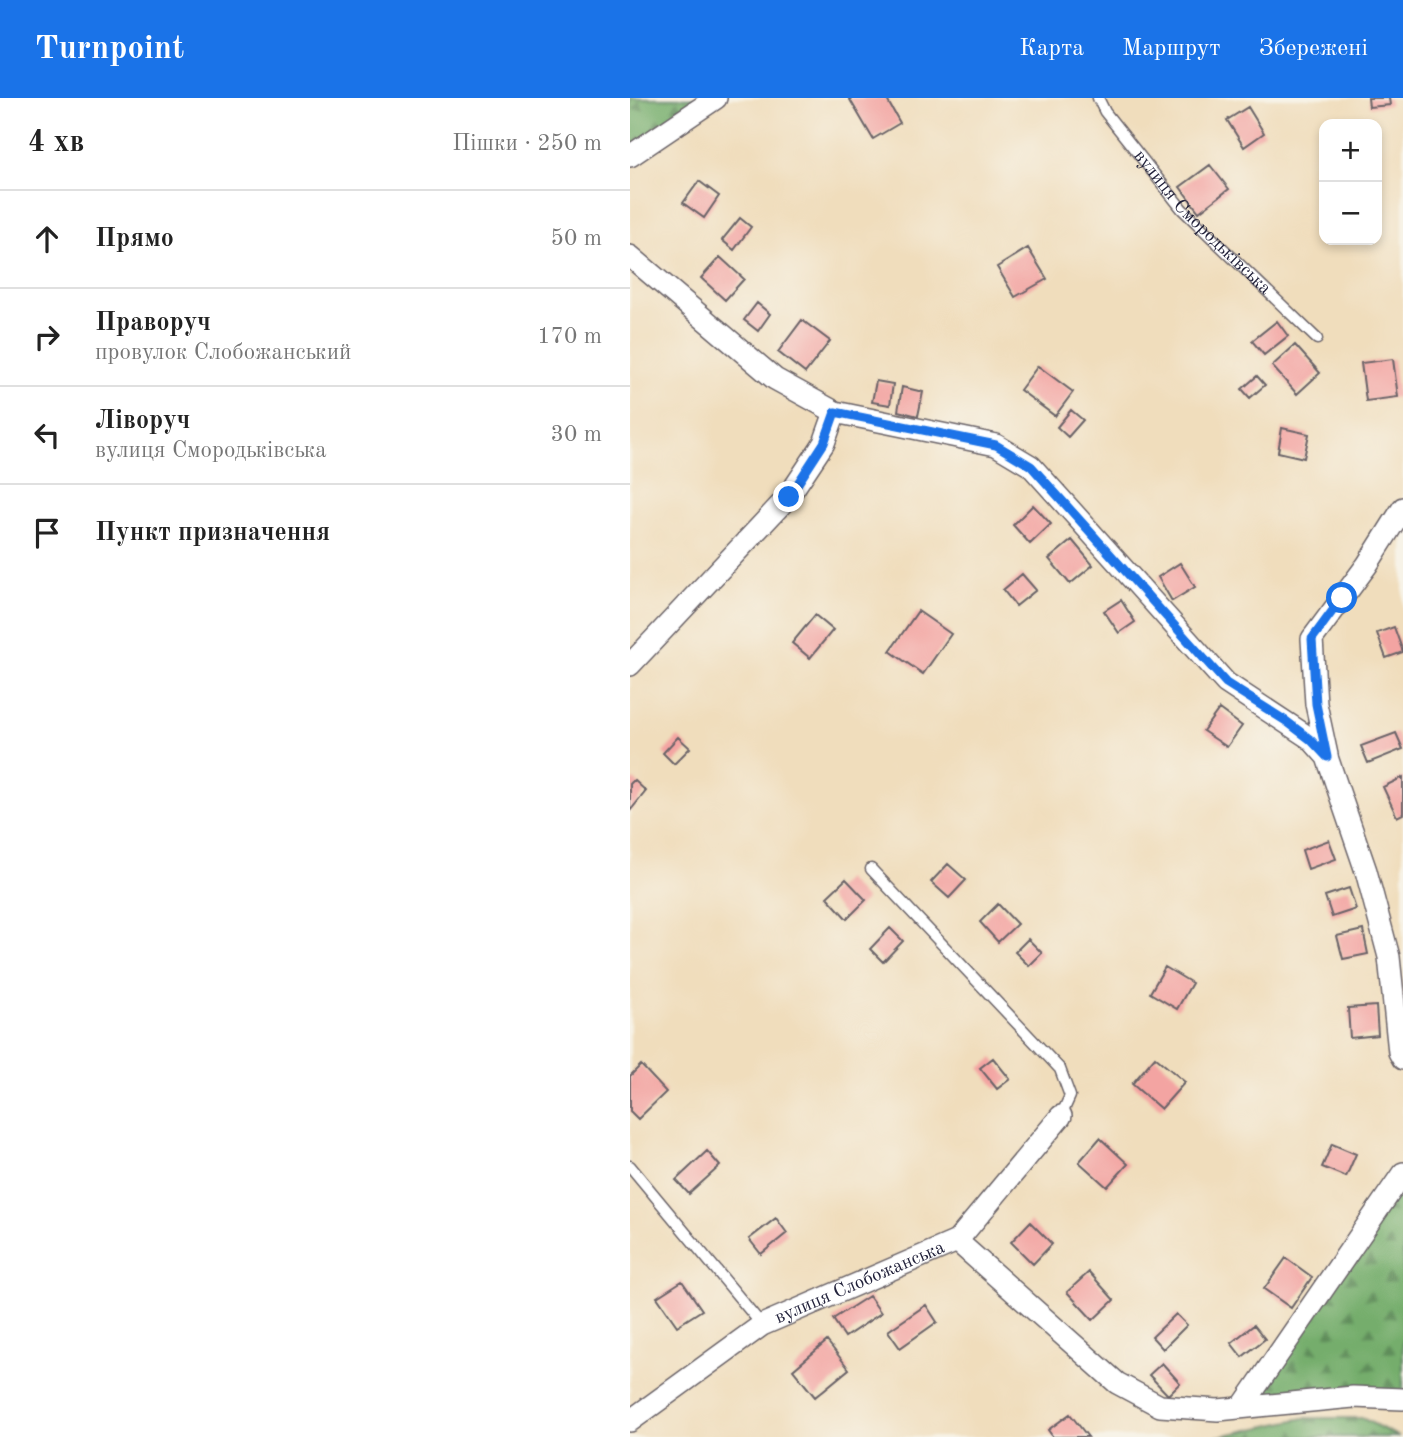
<!DOCTYPE html>
<html lang="uk">
<meta charset="utf-8">
<style>
:root{--surface:#fff;--page:#f6f6f6;--text:#222;--muted:#767676;--line:#e0e0e0;--accent:#1a73e8}
body{margin:0;font-family:"Old Standard TT",serif;background:var(--page);color:var(--text)}
.controls{position:absolute;right:21px;top:21px;display:grid;overflow:hidden;border-radius:14px;box-shadow:0 4px 10px #0003}
.controls button{width:63px;height:63px;display:grid;place-items:center;padding:0;border:0;border-bottom:2px solid var(--line);background:var(--surface);color:var(--text);font:35px sans-serif}
.stop{position:absolute;width:21px;height:21px;margin:-16px;border:5px solid #1a73e8;border-radius:50%;background:#fff}
.stop.end{background:#1a73e8;border-color:#fff;box-shadow:0 2px 7px #0008}
.list{margin:0;padding:0;list-style:none}
h2{display:flex;justify-content:space-between;align-items:center;height:91px;margin:0;padding:0 28px;font-size:30px}
h2 small{font-size:23px;font-weight:400;color:var(--muted)}
.list li{display:grid;grid-template-columns:46px 1fr auto;gap:21px;align-items:center;box-sizing:border-box;height:98px;padding:0 28px;border-top:2px solid var(--line)}
.list b{display:block;font-size:26px;white-space:nowrap}
.list p{margin:0;font-size:23px;white-space:nowrap;color:var(--muted)}
.list em{font-size:23px;font-style:normal;color:var(--muted)}
.icon{flex:none;width:38px;height:38px;fill:none;stroke:currentColor;stroke-width:2;stroke-linecap:round;stroke-linejoin:round}
.map{position:relative;flex:none;width:773px;height:1339px;overflow:hidden}
header{display:flex;align-items:center;gap:42px;box-sizing:border-box;height:98px;padding:0 35px;background:var(--accent);color:#fff}
header strong{font-size:33px}
nav{display:flex;gap:38px;margin-inline-start:auto;font-size:24px}
main{display:flex}
aside{flex:1;background:var(--surface)}
.map>svg:first-child{display:block}
.forest{fill:url(#forest-firs);stroke:#4b6854;stroke-width:2}
.building{fill:#f3a4a2}
.lines{fill:none;stroke-linecap:round;stroke-linejoin:round}
.service-casing{stroke:#6a6368;stroke-width:13}
.minor-casing{stroke:#6a6368;stroke-width:24}
.service{stroke:#fff;stroke-width:10}
.minor{stroke:#fff;stroke-width:21}
.route{stroke:#1a73e8;stroke-width:9}
.labels{text-anchor:middle;dominant-baseline:central;stroke-width:5;stroke-linejoin:round;paint-order:stroke}
.street-label{font-size:19px;fill:#22223b;stroke:#f7f3e8}
</style>
<header>
<strong>Turnpoint</strong>
<nav><a>Карта</a><a>Маршрут</a><a>Збережені</a></nav>
</header>
<main>
<aside>
<h2>4 хв<small>Пішки · 250 m</small></h2>
<ul class="list">
<li><svg class="icon" aria-label="ahead" viewBox="0 0 24 24"><path d="M12 20V5M6 11l6-6 6 6"/></svg><div><b>Прямо</b></div><em>50 m</em></li>
<li><svg class="icon" aria-label="right" viewBox="0 0 24 24"><path d="M7 20v-9h11M14 6l5 5-5 5"/></svg><div><b>Праворуч</b><p>провулок Слобожанський</p></div><em>170 m</em></li>
<li><svg class="icon" aria-label="left" viewBox="0 0 24 24"><path d="M17 20v-9H6M10 6l-5 5 5 5"/></svg><div><b>Ліворуч</b><p>вулиця Смородьківська</p></div><em>30 m</em></li>
<li><svg class="icon" aria-label="arrive" viewBox="0 0 24 24"><path d="M6 21V4h12l-3 4 3 4H6"/></svg><div><b>Пункт призначення</b></div></li>
</ul>
</aside>
<div class="map">
<svg width="773" height="1339" viewBox="0 0 773 1339">
<defs>
<pattern id="forest-firs" width="22" height="20" patternUnits="userSpaceOnUse" patternTransform="scale(1.75)"><rect width="22" height="20" fill="#74ad6c"/><path d="M5 1l3.5 6h-7zM16 11l3.5 6h-7z" fill="#5f8c5a"/></pattern>
</defs>
<rect width="100%" height="100%" fill="#f7f3e8"/>
<filter id="ink" filterUnits="userSpaceOnUse"><feTurbulence type="fractalNoise" baseFrequency=".0143" numOctaves="2"/><feDisplacementMap in="SourceGraphic" scale="14" xChannelSelector="R" yChannelSelector="G"/><feConvolveMatrix kernelMatrix="1 2 1 2 8 2 1 2 1" color-interpolation-filters="sRGB"/></filter>
<filter id="wash" filterUnits="userSpaceOnUse"><feTurbulence type="fractalNoise" baseFrequency=".00686" numOctaves="4" result="noise"/><feDisplacementMap in="SourceGraphic" scale="28" xChannelSelector="R" yChannelSelector="G"/><feGaussianBlur stdDeviation="1.57" result="paint"/><feColorMatrix in="noise" values="0 0 0 0 0 0 0 0 0 0 0 0 0 0 0 0 0 1.4 0 .05"/><feComposite in="paint" operator="in"/></filter>
<g filter="url(#wash)">
<rect width="100%" height="100%" fill="#f0ddbc"/>
<path class="forest" d="M0,0H88L0,61Z
M773,1082V1301L620,1297Z
M674,1320H732L769,1339H586Z"/>
<g id="blocks">
<path class="building" d="M219,0H256L270,25L243,41Z
M738,0H759L760,7L739,9Z
M618,9L634,35L614,49L597,22Z
M580,67L599,91L569,114L550,89Z
M69,83L89,98L74,120L53,105Z
M110,120L121,129L104,152L92,142Z
M398,150L417,181L385,199L367,169Z
M90,159L114,181L95,202L71,180Z
M127,205L140,216L128,233L114,222Z
M172,222L200,243L175,275L148,254Z
M647,223L658,238L634,257L622,243Z
M665,247L690,275L667,296L642,268Z
M763,261L768,299L736,303L731,265Z
M408,268L443,294L425,318L390,292Z
M627,278L635,287L620,300L612,291Z
M246,283L263,286L260,307L242,304Z
M272,289L293,294L288,318L268,313Z
M441,312L453,322L438,339L427,329Z
M652,330L679,336L674,360L648,354Z
M403,407L421,426L400,446L383,427Z
M442,442L463,467L440,486L419,461Z
M550,465L565,489L542,503L528,479Z
M392,476L406,492L386,508L373,492Z
M491,502L505,524L489,535L474,513Z
M288,513L321,536L293,576L260,553Z
M185,517L203,532L180,560L162,545Z
M764,529L773,554L756,560L747,535Z
M589,611L612,628L597,649L573,633Z
M766,635L773,651L738,665L731,648Z
M48,639L60,650L44,666L33,655Z
M773,679V716L767,719L753,689Z
M4,682L16,693L0,713V686Z
M699,742L706,761L678,771L672,752Z
M318,766L336,782L319,800L301,784Z
M216,781L236,802L217,821L197,799Z
M719,790L726,811L702,819L695,798Z
M368,806L387,826L368,844L350,824Z
M260,830L273,843L253,864L240,851Z
M733,832L738,856L713,861L707,838Z
M398,841L412,855L399,868L385,854Z
M535,869L562,885L547,911L520,895Z
M746,908L748,937L720,940L718,910Z
M525,959L555,984L531,1011L502,986Z
M363,960L380,981L367,991L350,970Z
M11,967L36,994L8,1021L0,1013V978Z
M470,1040L498,1066L477,1089L449,1064Z
M702,1046L726,1056L716,1079L692,1069Z
M77,1053L90,1068L59,1096L46,1082Z
M146,1120L157,1135L131,1156L119,1141Z
M400,1124L422,1146L403,1166L381,1144Z
M656,1160L682,1179L661,1210L634,1191Z
M459,1174L484,1202L463,1222L437,1194Z
M52,1183L72,1212L47,1228L27,1199Z
M239,1198L251,1215L215,1239L203,1221Z
M296,1207L307,1224L270,1250L258,1233Z
M546,1216L557,1227L533,1251L522,1239Z
M624,1227L635,1241L612,1259L601,1245Z
M197,1243L219,1271L185,1299L163,1272Z
M532,1265L550,1285L538,1297L519,1277Z
M440,1316L458,1339H423L418,1332Z"/>
</g>
</g>
<g filter="url(#ink)">
<use href="#blocks" fill-opacity="0" stroke="#6a6368" stroke-width="2"/>
<g class="lines">
<g class="service-casing">
<g id="service">
<path id="s1" d="M468,0L475,14L552,111L687,241"/>
<path d="M241,771L430,971L440,998L431,1018"/>
<path d="M0,1068L132,1227"/>
</g>
</g>
<g class="minor-casing">
<g id="minor">
<path d="M0,58L86,0"/>
<path d="M0,158L145,281L205,314L366,347L401,368L596,585L681,641L697,659L736,773L759,859L769,954L773,961"/>
<path d="M0,567L158,399L194,345L205,314"/>
<path d="M697,657L686,606L682,541L737,467L773,410"/>
<path d="M327,1143L487,1285L530,1308L588,1312L723,1299L773,1301"/>
<path d="M612,1309L773,1075"/>
<path id="s2" d="M0,1323L132,1227L327,1143L431,1018"/>
</g>
</g>
<use href="#service" class="service"/>
<use href="#minor" class="minor"/>
</g>
</g>
<g class="lines" filter="url(#ink)">
<path class="route" d="M159,399L194,345L205,314L366,347L401,368L596,585L656,623L681,642L697,659L686,606L682,541L712,500"/>
</g>
<g class="labels">
<g class="street-label">
<text stroke="none"><textPath href="#s1" startOffset="163">вулиця Смородьківська</textPath></text>
<text stroke="none"><textPath href="#s2" startOffset="270">вулиця Слобожанська</textPath></text>
</g>
</g>
</svg>
<div class="controls">
<button>+</button>
<button>−</button>
</div>
<div class="stop" style="left:712px;top:500px"></div>
<div class="stop end" style="left:159px;top:399px"></div>
</div>
</main>
